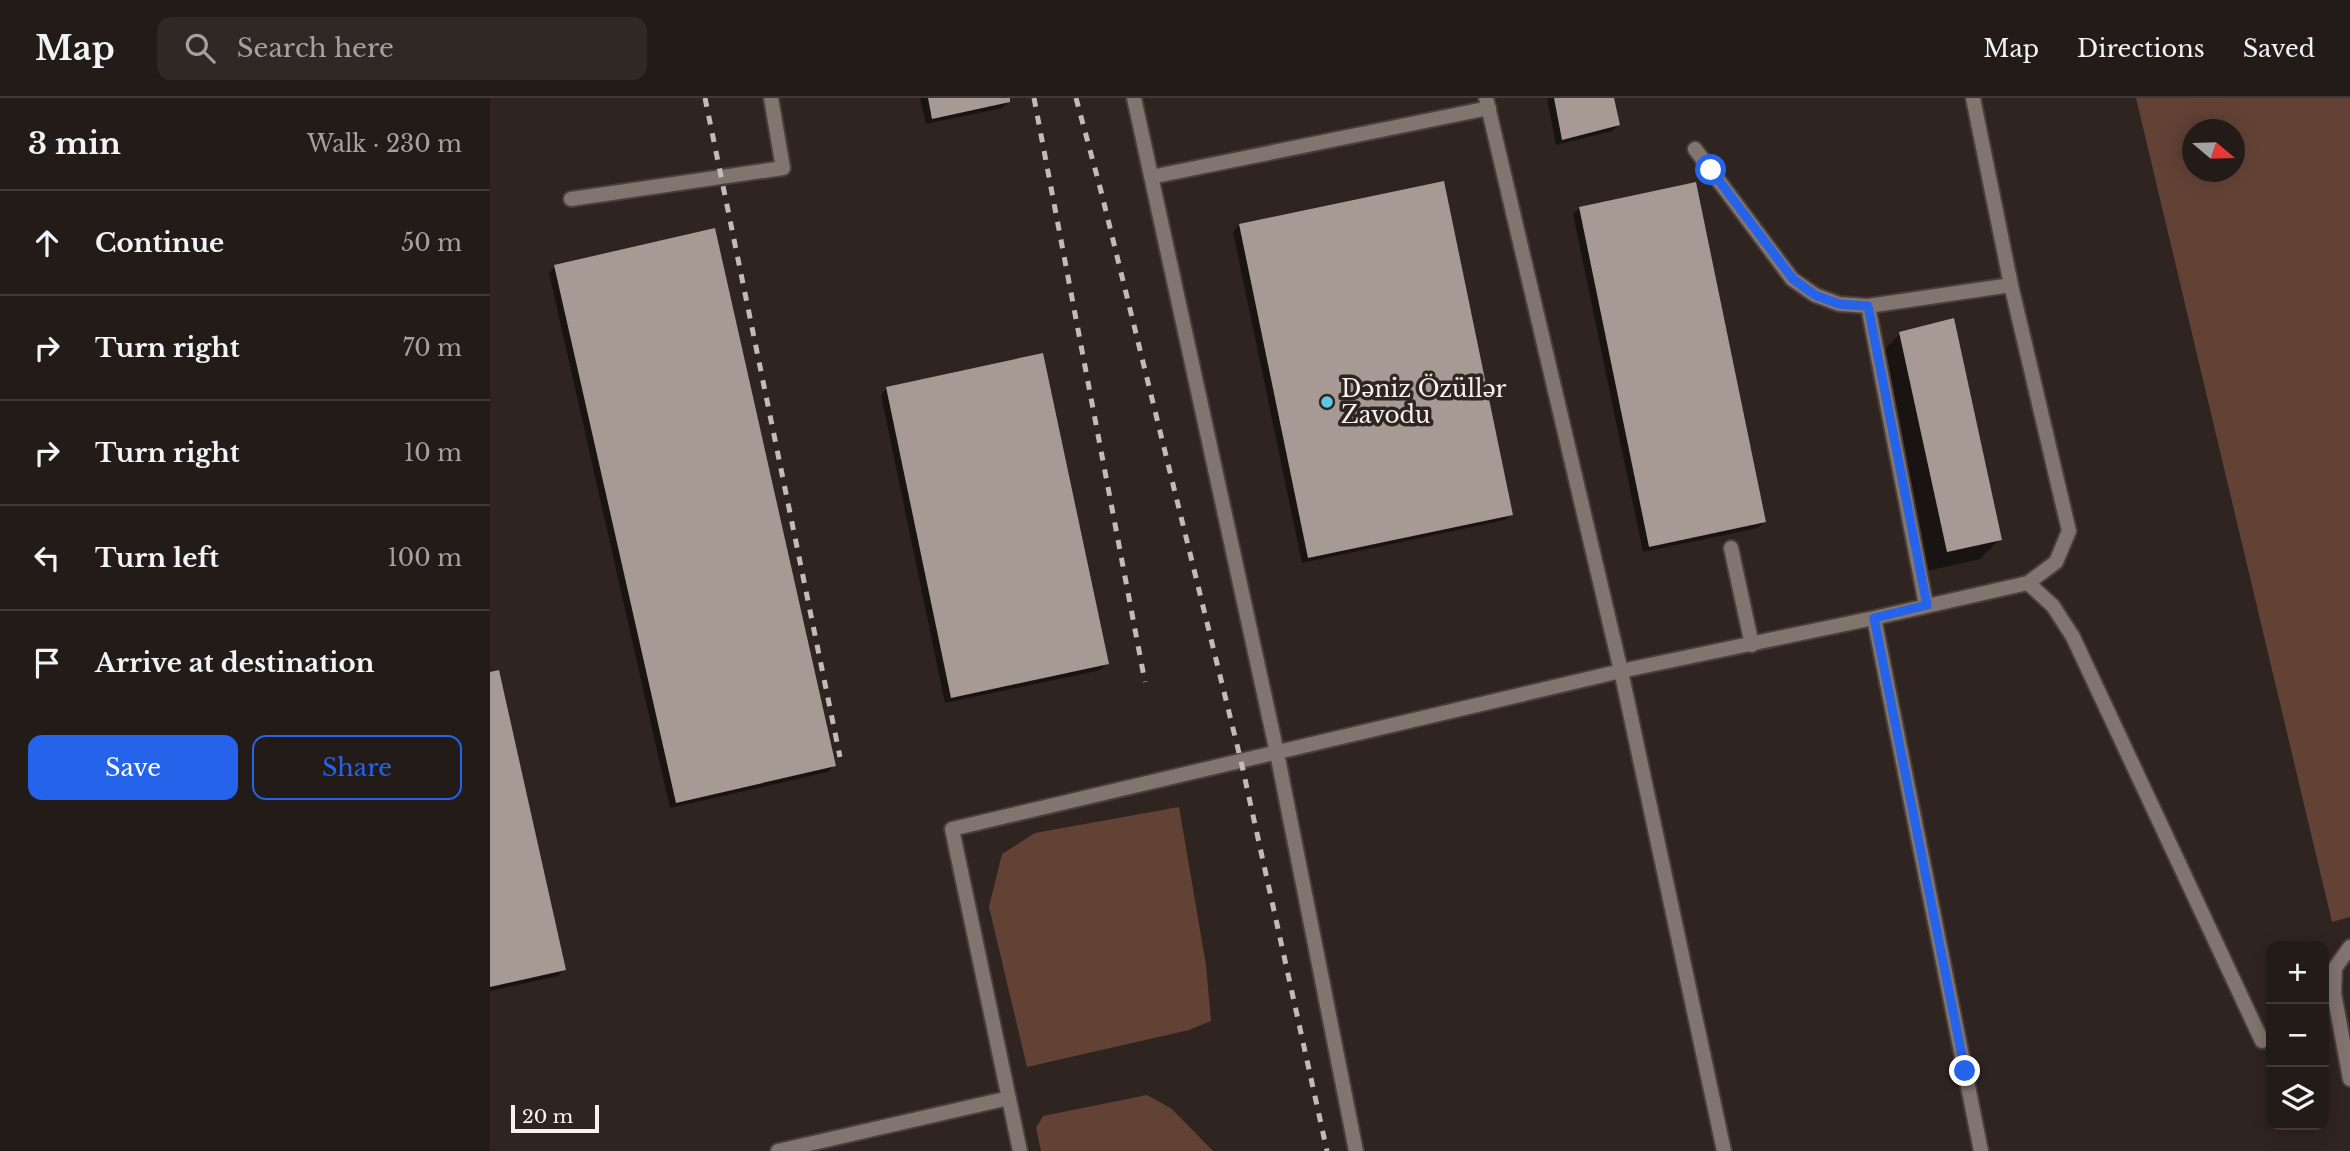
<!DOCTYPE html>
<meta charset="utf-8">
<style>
:root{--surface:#231b18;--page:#2f2825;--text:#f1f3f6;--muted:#a3a1a2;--line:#403937;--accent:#2563eb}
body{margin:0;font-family:"Libre Baskerville",serif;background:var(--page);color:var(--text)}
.controls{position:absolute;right:21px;bottom:21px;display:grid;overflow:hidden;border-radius:14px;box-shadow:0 4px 18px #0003}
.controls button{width:63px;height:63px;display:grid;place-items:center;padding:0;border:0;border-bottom:2px solid var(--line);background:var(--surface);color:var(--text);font:35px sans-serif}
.compass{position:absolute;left:1692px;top:21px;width:63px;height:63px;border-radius:50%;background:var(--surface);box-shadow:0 4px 18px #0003;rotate:109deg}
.scale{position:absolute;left:21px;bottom:18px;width:88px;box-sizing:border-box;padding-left:7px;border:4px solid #f9f1ee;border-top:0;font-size:19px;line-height:24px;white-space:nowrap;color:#f9f1ee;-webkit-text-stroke:5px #2f2420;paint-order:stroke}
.stop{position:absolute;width:21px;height:21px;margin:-16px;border:5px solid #2563eb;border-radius:50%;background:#fff}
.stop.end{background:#2563eb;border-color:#fff;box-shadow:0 2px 7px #0008}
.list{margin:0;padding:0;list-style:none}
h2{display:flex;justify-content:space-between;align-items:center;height:91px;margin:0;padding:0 28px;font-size:30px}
h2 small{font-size:23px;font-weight:400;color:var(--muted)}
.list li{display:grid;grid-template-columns:46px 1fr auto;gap:21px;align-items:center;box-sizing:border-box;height:105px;padding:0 28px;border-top:2px solid var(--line)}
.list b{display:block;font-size:26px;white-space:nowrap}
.list em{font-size:23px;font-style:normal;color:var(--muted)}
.actions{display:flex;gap:14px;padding:21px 28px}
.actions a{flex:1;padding:16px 0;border:2px solid var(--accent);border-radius:14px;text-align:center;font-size:24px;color:var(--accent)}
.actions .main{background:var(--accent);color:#fff}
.icon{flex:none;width:38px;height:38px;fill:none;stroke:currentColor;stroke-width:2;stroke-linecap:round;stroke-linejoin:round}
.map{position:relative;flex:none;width:1860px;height:1053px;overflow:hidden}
header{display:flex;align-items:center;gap:42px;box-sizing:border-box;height:98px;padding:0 35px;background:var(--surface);border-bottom:2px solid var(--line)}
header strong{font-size:33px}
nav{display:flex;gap:38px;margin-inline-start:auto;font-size:24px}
.search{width:490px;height:63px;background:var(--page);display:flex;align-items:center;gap:18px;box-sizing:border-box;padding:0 24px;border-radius:14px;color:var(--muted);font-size:26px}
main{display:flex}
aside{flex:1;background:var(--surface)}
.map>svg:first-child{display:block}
.green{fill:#634236;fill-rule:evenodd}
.shadow{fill:#0007}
.building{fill:#a79994}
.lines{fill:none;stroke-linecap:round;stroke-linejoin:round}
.lane-casing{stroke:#493f3b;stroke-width:18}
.lane{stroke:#82746f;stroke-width:14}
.rail{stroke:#c3bbb7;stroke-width:5;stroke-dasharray:9 9;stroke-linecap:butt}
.route{stroke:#2563eb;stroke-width:9}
.poi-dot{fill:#5bc8e7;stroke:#2f2420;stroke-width:2.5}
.labels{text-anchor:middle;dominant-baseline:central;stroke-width:7;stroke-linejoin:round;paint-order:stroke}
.poi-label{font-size:23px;fill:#f9f1ee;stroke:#2f2420;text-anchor:start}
</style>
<header>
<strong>Map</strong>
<div class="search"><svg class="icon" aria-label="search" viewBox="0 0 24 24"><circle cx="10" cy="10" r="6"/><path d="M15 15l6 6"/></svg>Search here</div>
<nav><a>Map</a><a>Directions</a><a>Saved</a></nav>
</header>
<main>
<aside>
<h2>3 min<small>Walk · 230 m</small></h2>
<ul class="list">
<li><svg class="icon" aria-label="ahead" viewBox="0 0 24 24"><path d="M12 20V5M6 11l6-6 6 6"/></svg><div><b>Continue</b></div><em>50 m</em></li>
<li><svg class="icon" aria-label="right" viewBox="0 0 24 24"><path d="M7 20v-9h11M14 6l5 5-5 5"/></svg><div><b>Turn right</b></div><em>70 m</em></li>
<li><svg class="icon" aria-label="right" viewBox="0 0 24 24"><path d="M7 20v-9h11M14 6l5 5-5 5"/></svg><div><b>Turn right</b></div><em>10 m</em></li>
<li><svg class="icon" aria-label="left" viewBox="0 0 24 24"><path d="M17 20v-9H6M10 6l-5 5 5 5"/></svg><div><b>Turn left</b></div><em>100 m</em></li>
<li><svg class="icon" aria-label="arrive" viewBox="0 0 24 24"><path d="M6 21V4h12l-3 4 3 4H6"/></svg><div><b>Arrive at destination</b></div></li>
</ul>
<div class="actions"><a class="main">Save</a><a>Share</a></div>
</aside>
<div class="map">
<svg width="1860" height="1053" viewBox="0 0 1860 1053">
<rect width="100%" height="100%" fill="#2f2420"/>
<path class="green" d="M1646,0H1860V819L1842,824ZM1702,32H1744V74H1702Z
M689,709L716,867L721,923L699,932L537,969L499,809L512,756L545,735Z
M657,997L682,1011L723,1053H551L546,1030L553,1018Z"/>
<path class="shadow" d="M430,0H518L519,3L512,10L436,26Z
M1057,0H1122L1128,27L1122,33L1066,47Z
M1090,110L1274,424L1268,430L1153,454L1083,116Z
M749,127L1021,416L1015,422L812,465L743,134Z
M65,169L344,667L338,674L180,710L59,175Z
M1410,236L1510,441L1490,461L1437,473L1390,256Z
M397,290L617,565L611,572L455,605L391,297Z
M0,575L74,871L68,878L0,893Z"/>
<path class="building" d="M438,0H520V4L442,21Z
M1064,0H1124L1130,27L1072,42Z
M954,83L1023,417L818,460L749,126Z
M1206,84L1276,424L1159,449L1089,109Z
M225,130L346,668L186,705L64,167Z
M1464,220L1512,442L1457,454L1409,234Z
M553,255L619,566L461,600L396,289Z
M9,572L76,872L0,889V574Z"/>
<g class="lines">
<g class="lane-casing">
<path id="lane" d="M644,0L787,655L866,1053
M996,0L1131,573L1234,1053
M1205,51L1302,181L1325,197L1349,206L1378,208
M661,79L999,10
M81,101L293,70L281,0
M1241,450L1262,547
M1538,485L1563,508L1583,539L1772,943
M1436,507L1378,208L1521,187
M1384,520L1491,1053
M1860,849L1845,870L1844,895L1860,981
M288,1053L519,1000
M530,1053L462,731L1131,573L1384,520L1538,485L1566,464L1579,433L1521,187L1483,0"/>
</g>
<use href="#lane" class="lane"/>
<path class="rail" d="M215,0L350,659
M544,0L655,584
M586,0L611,93L751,663L837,1053"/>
</g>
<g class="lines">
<path class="route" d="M1221,72L1303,181L1325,197L1349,206L1378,208L1437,507L1384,520L1475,973"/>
</g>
<circle class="poi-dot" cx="837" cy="304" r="7"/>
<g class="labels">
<g class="poi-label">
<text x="851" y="291">Dəniz Özüllər<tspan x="851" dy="26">Zavodu</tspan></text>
</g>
</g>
</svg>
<div class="controls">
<button>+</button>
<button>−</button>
<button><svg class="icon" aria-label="layers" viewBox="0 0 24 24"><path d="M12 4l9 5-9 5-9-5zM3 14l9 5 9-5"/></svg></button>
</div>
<svg class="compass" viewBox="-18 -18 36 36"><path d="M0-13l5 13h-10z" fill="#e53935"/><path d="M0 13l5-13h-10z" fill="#a3a1a2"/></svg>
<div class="scale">20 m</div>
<div class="stop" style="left:1221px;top:72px"></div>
<div class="stop end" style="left:1475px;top:973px"></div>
</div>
</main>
